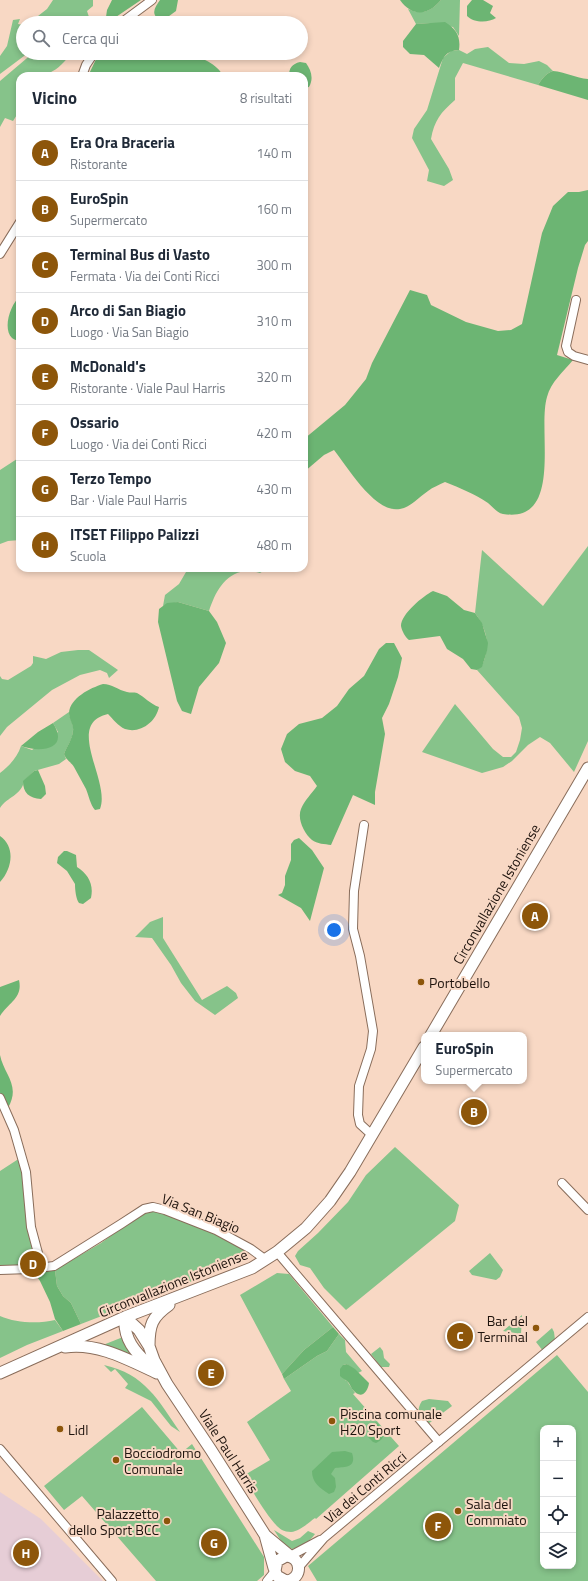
<!DOCTYPE html>
<html lang="it">
<meta charset="utf-8">
<style>
:root{--surface:#fff;--page:#f2f2f3;--text:#1f2937;--muted:#747a83;--line:#e0e1e3;--accent:#8d560a}
body{margin:0;font-family:"Titillium Web",sans-serif;background:var(--page);color:var(--text)}
.controls{position:absolute;right:12px;bottom:12px;display:grid;overflow:hidden;border-radius:8px;box-shadow:0 2px 6px #0003}
.controls button{width:36px;height:36px;display:grid;place-items:center;padding:0;border:0;border-bottom:1px solid var(--line);background:var(--surface);color:var(--text);font:20px sans-serif}
.you{position:absolute;left:334px;top:930px;width:14px;height:14px;margin:-10px;border:3px solid #fff;border-radius:50%;background:#1a73e8;box-shadow:0 0 0 6px #1a73e833}
.badge{display:grid;place-items:center;width:26px;height:26px;border-radius:50%;background:var(--accent);color:#fff;font-size:13px;font-weight:700}
.pin{position:absolute;translate:-50% -50%;border:2px solid #fff;box-shadow:0 1px 4px #0006}
.popup{position:absolute;left:421px;top:1032px;width:106px;height:52px;box-sizing:border-box;display:grid;place-content:center;border-radius:8px;background:var(--surface);filter:drop-shadow(0 1px 3px #0005);font-size:13px;white-space:nowrap;color:var(--muted)}
.popup b{font-size:15px;color:var(--text)}
.popup::after{content:'';position:absolute;left:50%;top:100%;margin-left:-8px;border:8px solid transparent;border-top-color:var(--surface)}
.list{margin:0;padding:0;list-style:none}
h2{display:flex;justify-content:space-between;align-items:center;height:52px;margin:0;padding:0 16px;font-size:17px}
h2 small{font-size:13px;font-weight:400;color:var(--muted)}
.list li{display:grid;grid-template-columns:26px 1fr auto;gap:12px;align-items:center;box-sizing:border-box;height:56px;padding:0 16px;border-top:1px solid var(--line)}
.list b{display:block;font-size:15px;white-space:nowrap}
.list p{margin:0;font-size:13px;white-space:nowrap;color:var(--muted)}
.list em{font-size:13px;font-style:normal;color:var(--muted)}
.icon{flex:none;width:22px;height:22px;fill:none;stroke:currentColor;stroke-width:2;stroke-linecap:round;stroke-linejoin:round}
.map{position:relative;flex:none;width:588px;height:1581px;overflow:hidden}
.search{position:absolute;background:var(--surface);box-shadow:0 2px 6px #0003;left:16px;top:16px;width:292px;height:44px;display:flex;align-items:center;gap:10px;box-sizing:border-box;padding:0 14px;border-radius:22px;color:var(--muted);font-size:15px}
.panel{position:absolute;background:var(--surface);box-shadow:0 2px 6px #0003;left:16px;top:72px;width:292px;height:500px;border-radius:12px}
.map>svg:first-child{display:block}
.education{fill:#e6cdd6}
.green{fill:#86c38a;fill-rule:evenodd}
.forest{fill:#6cb573}
.lines{fill:none;stroke-linecap:round;stroke-linejoin:round}
.minor-casing{stroke:#896d5b;stroke-width:10}
.secondary-casing{stroke:#896d5b;stroke-width:13}
.minor{stroke:#fff;stroke-width:8}
.secondary{stroke:#fff;stroke-width:11}
.poi-dot{fill:#8d560a;stroke:#f8d8c4;stroke-width:1.5}
.labels{text-anchor:middle;dominant-baseline:central;stroke-width:4;stroke-linejoin:round;paint-order:stroke}
.street-label{font-size:14px;fill:#1e130d;stroke:#f8d8c4}
.poi-label{font-size:14px;fill:#1e130d;stroke:#f8d8c4;text-anchor:start}
</style>
<div class="map">
<svg width="588" height="1581" viewBox="0 0 588 1581">
<rect width="100%" height="100%" fill="#f8d8c4"/>
<path class="education" d="M0,1492L41,1519L103,1581H0Z"/>
<path class="green" d="M53,0H93V6L87,11L91,23H29L47,9Z
M441,0H460L459,36L453,27L433,23L416,24L408,9C421,15 431,12 441,0Z
M20,19L18,24L23,25V53H28L0,74V56L7,46L13,20Z
M488,47L509,63L524,64L539,61L547,65L553,71C546,73 542,79 538,85L463,63L455,78V100C441,112 434,121 431,139L449,169L453,180L444,186L427,181L429,170L412,138L414,129L427,110L443,58L451,51L459,50L467,54L475,49Z
M33,53H89L86,57L70,55C53,76 45,76 20,76V110L13,121L5,118L0,127V81Z
M20,457V540L8,541L0,544V470Z
M588,546V741L574,772L550,743L540,737L528,745L512,761L503,767L482,773L422,752L455,704L493,749L503,757H511L516,752L520,740L522,728L519,717L477,670C482,666 483,664 485,657C490,641 485,627 475,613L482,550L543,606Z
M180,568H268L260,573C256,572 250,570 245,571C224,574 215,593 209,611L178,602L163,606L165,595L179,584L186,572Z
M78,650H89L118,670L109,678L107,673L100,670L80,675L52,690L7,727L0,736V676L2,679L8,680L31,666L33,663V656L46,659L61,652Z
M69,712C69,718 74,723 73,730C73,739 67,746 64,754L66,759L59,764L34,771L24,781C22,795 7,797 0,808V773C9,766 17,758 21,746L32,750L58,732L53,723Z
M163,917V938L202,1000L227,986L236,993L238,998L215,1015L195,1001L181,983L171,965L152,938L135,937L150,922Z
M395,1147L459,1205L455,1221L346,1310L324,1288L310,1268L300,1265L295,1256L298,1251L318,1233L348,1202L366,1175Z
M20,1158L33,1258C25,1270 13,1266 0,1266V1171Z
M152,1210C185,1220 219,1234 248,1252L247,1260L81,1324L71,1303L63,1296L57,1286L55,1270L101,1243L138,1216Z
M490,1253L503,1270L500,1277L496,1280L472,1275L469,1271Z
M277,1273L289,1274L333,1327L304,1350L282,1374L240,1295Z
M522,1315L521,1334L503,1331Z
M0,1316C16,1323 38,1324 55,1320L63,1331L27,1345L0,1358Z
M552,1328L554,1332L555,1340L543,1351L536,1342Z
M339,1334L345,1340L346,1352L362,1371L358,1373L347,1364L343,1365L345,1380L347,1381L355,1393L353,1394L399,1446L316,1519L315,1518C308,1523 300,1531 291,1532C288,1532 284,1531 282,1530C270,1523 251,1488 243,1476L270,1460L247,1422L291,1391L284,1379L317,1356L327,1351Z
M123,1337L134,1357L98,1347Z
M380,1347L383,1351L384,1358L390,1364L389,1367H381L371,1354Z
M557,1355L588,1392V1581H317L308,1566ZM543,1428H573V1566H543Z
M104,1365C145,1374 158,1400 180,1432L171,1426L151,1401L125,1388L128,1384L115,1369L111,1372Z
M429,1399L448,1401L452,1406L428,1424C420,1415 415,1412 422,1401Z
M142,1407L181,1453L192,1444L264,1557V1575L257,1581H156L82,1496L64,1510L44,1486Z
M274,1530L292,1541L300,1538L308,1531L315,1534C308,1543 302,1547 292,1549L283,1544Z"/>
<path class="forest" d="M112,0H141L110,21L106,17L107,10Z
M160,0H178L176,11L165,19L157,18C151,12 156,6 160,0Z
M400,0H441C428,16 412,17 400,0Z
M483,0L493,6L490,13L496,18C488,23 474,23 467,16V6L472,0Z
M445,22C456,29 461,36 459,50C446,51 444,56 439,68L424,55L410,54L403,47V41L416,24Z
M99,53H188C200,57 218,64 223,76H88Z
M300,62L306,63C311,70 314,78 309,87L304,88V76H289C289,68 292,64 300,62Z
M553,71C565,72 576,78 588,79V100L538,85C542,79 546,73 553,71Z
M588,190V241L585,245L578,268L557,355L573,360C563,372 551,382 547,397C537,430 564,524 503,514C497,513 493,507 488,503C475,494 460,488 445,482C439,485 433,487 428,491C419,497 411,507 400,509C375,514 347,466 334,450L324,455L304,472V439L345,405L366,379L372,363L410,290L427,295L431,305L466,322L498,331L511,330L522,324L542,233L553,206L568,192H579Z
M20,296V339L18,341C16,340 13,339 12,338C2,328 11,304 20,296Z
M433,591L447,596L464,610L475,613L482,623L488,643L487,651L482,667L477,670L471,669L463,659L447,649L440,636L409,640C405,637 402,631 401,626C401,614 423,596 433,591Z
M178,602L209,611L217,622L226,643L219,663L199,687L191,714L182,711L177,701L158,622L159,609L167,603Z
M386,643H394L402,658L398,677L389,704L382,718L385,734L375,792V805L353,795L331,845C325,844 317,844 312,840C304,833 297,819 301,809C304,801 312,793 317,786L310,776L295,771L285,762L281,749L287,734L299,724L322,718L337,706L349,689L364,676L379,649Z
M103,684C112,684 118,690 127,692C130,693 134,692 137,693C145,697 150,704 159,707C156,722 140,734 125,729C118,726 113,719 108,714C64,724 111,781 100,809L95,810C90,804 89,796 86,789C82,782 78,774 74,767C71,762 66,760 64,754C67,746 72,740 73,731C74,725 69,719 69,713C70,698 90,688 103,684Z
M53,723C70,750 40,753 21,746L38,732Z
M38,770L45,786L46,794L41,799C29,798 23,793 23,781L34,771Z
M0,836C16,847 12,869 0,882Z
M299,838L312,850L324,868L310,921L301,908L278,895L282,893L285,885V876L291,860V844L294,840Z
M64,851H67L76,855L77,867C88,874 94,884 91,898L83,904L79,903C76,899 75,890 75,884L67,871L57,863L58,857Z
M19,980C23,998 9,1002 0,1016V987Z
M0,1055C4,1075 21,1085 8,1108L0,1102Z
M55,1270L57,1286L63,1296L71,1303L81,1324L63,1331L55,1319L50,1302L40,1281L33,1271Z
M333,1327L339,1334L327,1351L317,1356L284,1379L282,1374L304,1350Z
M347,1364L355,1369L369,1383C368,1392 361,1400 353,1390C351,1388 350,1384 348,1382C346,1380 342,1378 340,1376V1369L343,1365Z
M376,1422C384,1429 388,1438 376,1443L373,1442L368,1437L370,1427Z
M345,1451L352,1453C357,1468 345,1467 335,1468L331,1474L335,1478L336,1487L334,1492L329,1494C320,1488 312,1483 312,1471L332,1452Z"/>
<g class="lines">
<g class="minor-casing">
<path id="minor" d="M121,23L152,0
M82,76L86,65L94,53
M0,254L20,222
M576,300L566,346L568,352L574,356L588,360
M364,825L354,891L353,929L360,956L373,1031L371,1049L359,1086L358,1115L360,1124L372,1135
M0,1098L14,1130L26,1172L31,1227L42,1268
M562,1183L588,1210
M277,1252L439,1442
M0,1270L30,1269L54,1266L121,1224L144,1209L153,1207L165,1210L216,1230L251,1249L266,1260
M0,1449L112,1581
M290,1556L320,1540
M299,1567L324,1538L588,1317
M267,1581L275,1571"/>
</g>
<g class="secondary-casing">
<path id="secondary" d="M431,1035L588,768
M125,1317L139,1330L149,1346L154,1360L167,1384L211,1450L265,1535L274,1568
M125,1317C123,1339 135,1352 150,1366
M149,1346C149,1325 152,1317 169,1305
M65,1347C97,1342 129,1360 157,1373
M0,1373L125,1317L252,1268L277,1252L306,1228L330,1201L350,1172L424,1047
M266,1536L290,1556
M286,1581L277,1576L275,1571L277,1561L286,1556C302,1557 303,1578 287,1581"/>
</g>
<use href="#minor" class="minor"/>
<use href="#secondary" class="secondary"/>
</g>
<g class="poi-dot">
<circle cx="421" cy="982" r="4"/>
<circle cx="536" cy="1328" r="4"/>
<circle cx="332" cy="1421" r="4"/>
<circle cx="60" cy="1429" r="4"/>
<circle cx="116" cy="1460" r="4"/>
<circle cx="458" cy="1511" r="4"/>
<circle cx="167" cy="1521" r="4"/>
</g>
<g class="labels">
<g class="street-label">
<text transform="translate(496 894) rotate(-60)">Circonvallazione Istoniense</text>
<text transform="translate(201 1213) rotate(22)">Via San Biagio</text>
<text transform="translate(173 1283) rotate(-22)">Circonvallazione Istoniense</text>
<text transform="translate(229 1451) rotate(57)">Viale Paul Harris</text>
<text transform="translate(365 1487) rotate(-40)">Via dei Conti Ricci</text>
</g>
<g class="poi-label">
<text x="429" y="982">Portobello</text>
<text x="528" y="1320" text-anchor="end">Bar del<tspan x="528" dy="16">Terminal</tspan></text>
<text x="340" y="1413">Piscina comunale<tspan x="340" dy="16">H20 Sport</tspan></text>
<text x="68" y="1429">Lidl</text>
<text x="124" y="1452">Bocciodromo<tspan x="124" dy="16">Comunale</tspan></text>
<text x="466" y="1503">Sala del<tspan x="466" dy="16">Commiato</tspan></text>
<text x="159" y="1513" text-anchor="end">Palazzetto<tspan x="159" dy="16">dello Sport BCC</tspan></text>
</g>
</g>
</svg>
<div class="controls">
<button>+</button>
<button>−</button>
<button><svg class="icon" aria-label="locate" viewBox="0 0 24 24"><circle cx="12" cy="12" r="6"/><path d="M12 2v4M12 18v4M2 12h4M18 12h4"/></svg></button>
<button><svg class="icon" aria-label="layers" viewBox="0 0 24 24"><path d="M12 4l9 5-9 5-9-5zM3 14l9 5 9-5"/></svg></button>
</div>
<div class="you"></div>
<div class="pin badge" style="left:535px;top:916px">A</div>
<div class="pin badge" style="left:474px;top:1112px">B</div>
<div class="popup"><b>EuroSpin</b>Supermercato</div>
<div class="pin badge" style="left:460px;top:1336px">C</div>
<div class="pin badge" style="left:33px;top:1264px">D</div>
<div class="pin badge" style="left:211px;top:1373px">E</div>
<div class="pin badge" style="left:438px;top:1526px">F</div>
<div class="pin badge" style="left:214px;top:1543px">G</div>
<div class="pin badge" style="left:26px;top:1553px">H</div>
<div class="search"><svg class="icon" aria-label="search" viewBox="0 0 24 24"><circle cx="10" cy="10" r="6"/><path d="M15 15l6 6"/></svg>Cerca qui</div>
<section class="panel">
<h2>Vicino<small>8 risultati</small></h2>
<ul class="list">
<li><span class="badge">A</span><div><b>Era Ora Braceria</b><p>Ristorante</p></div><em>140 m</em></li>
<li><span class="badge">B</span><div><b>EuroSpin</b><p>Supermercato</p></div><em>160 m</em></li>
<li><span class="badge">C</span><div><b>Terminal Bus di Vasto</b><p>Fermata · Via dei Conti Ricci</p></div><em>300 m</em></li>
<li><span class="badge">D</span><div><b>Arco di San Biagio</b><p>Luogo · Via San Biagio</p></div><em>310 m</em></li>
<li><span class="badge">E</span><div><b>McDonald's</b><p>Ristorante · Viale Paul Harris</p></div><em>320 m</em></li>
<li><span class="badge">F</span><div><b>Ossario</b><p>Luogo · Via dei Conti Ricci</p></div><em>420 m</em></li>
<li><span class="badge">G</span><div><b>Terzo Tempo</b><p>Bar · Viale Paul Harris</p></div><em>430 m</em></li>
<li><span class="badge">H</span><div><b>ITSET Filippo Palizzi</b><p>Scuola</p></div><em>480 m</em></li>
</ul>
</section>
</div>
